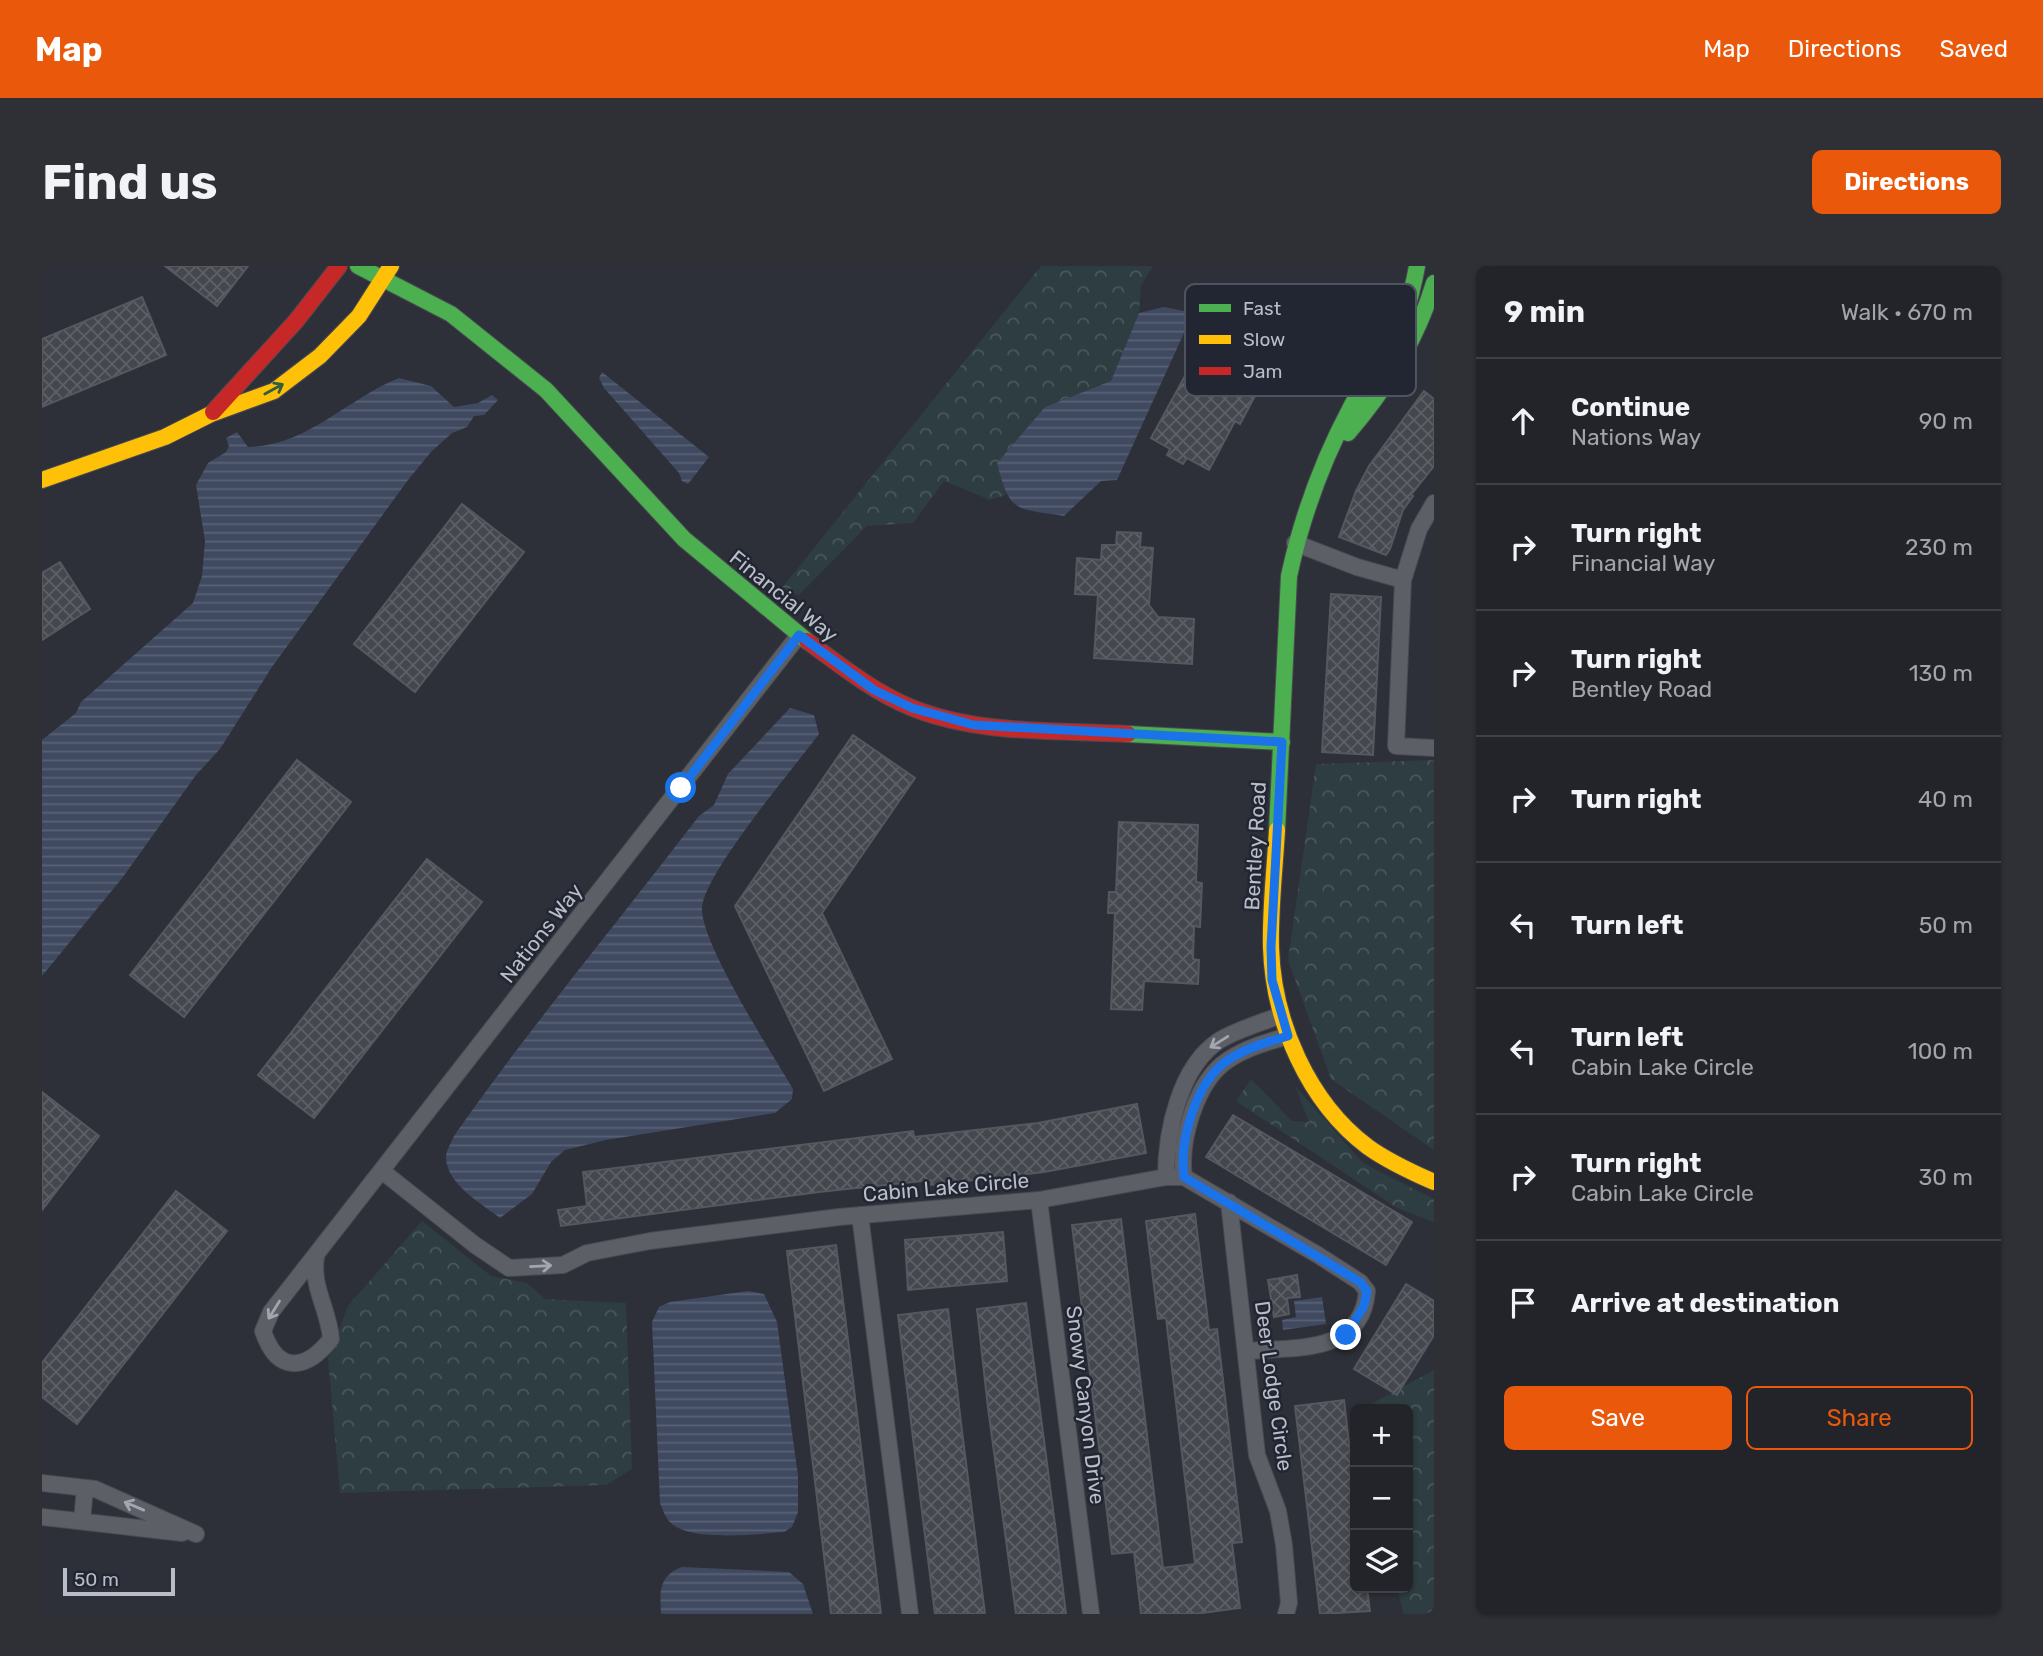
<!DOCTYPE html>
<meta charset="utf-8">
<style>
:root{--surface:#22242a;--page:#2e3036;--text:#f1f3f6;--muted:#a2a4a8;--line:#3f4147;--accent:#ea580c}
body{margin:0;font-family:Rubik,sans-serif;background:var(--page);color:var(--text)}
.controls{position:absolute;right:21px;bottom:21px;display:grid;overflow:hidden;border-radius:10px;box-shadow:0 2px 5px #0004}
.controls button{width:63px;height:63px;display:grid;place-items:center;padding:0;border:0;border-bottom:2px solid var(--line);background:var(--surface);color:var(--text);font:35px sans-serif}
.scale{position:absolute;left:21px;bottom:18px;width:112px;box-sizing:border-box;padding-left:7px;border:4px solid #b8bdc8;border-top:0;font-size:19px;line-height:24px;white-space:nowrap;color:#b8bdc8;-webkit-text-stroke:5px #212632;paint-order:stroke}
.stop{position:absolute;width:21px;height:21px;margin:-16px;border:5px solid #1a73e8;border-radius:50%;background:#fff}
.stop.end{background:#1a73e8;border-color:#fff;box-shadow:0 2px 7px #0008}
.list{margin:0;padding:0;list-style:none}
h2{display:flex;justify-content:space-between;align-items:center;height:91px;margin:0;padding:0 28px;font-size:30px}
h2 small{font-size:23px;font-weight:400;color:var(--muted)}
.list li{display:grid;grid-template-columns:46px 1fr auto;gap:21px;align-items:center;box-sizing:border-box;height:126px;padding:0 28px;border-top:2px solid var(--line)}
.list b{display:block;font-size:26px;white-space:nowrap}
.list p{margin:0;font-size:23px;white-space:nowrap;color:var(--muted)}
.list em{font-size:23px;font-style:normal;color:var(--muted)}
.actions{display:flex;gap:14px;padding:21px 28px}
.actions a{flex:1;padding:16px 0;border:2px solid var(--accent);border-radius:10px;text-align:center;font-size:24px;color:var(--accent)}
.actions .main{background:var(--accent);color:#fff}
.icon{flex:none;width:38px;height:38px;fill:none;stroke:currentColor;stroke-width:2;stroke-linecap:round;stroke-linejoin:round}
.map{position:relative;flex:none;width:1392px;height:1348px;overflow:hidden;border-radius:10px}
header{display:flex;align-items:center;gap:42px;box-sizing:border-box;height:98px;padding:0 35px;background:var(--accent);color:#fff}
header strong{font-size:33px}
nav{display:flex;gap:38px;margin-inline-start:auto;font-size:24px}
.intro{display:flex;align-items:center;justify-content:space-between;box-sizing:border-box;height:168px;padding:0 42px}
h1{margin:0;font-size:49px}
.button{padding:18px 32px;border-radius:10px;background:var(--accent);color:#fff;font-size:24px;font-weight:700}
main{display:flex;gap:42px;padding:0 42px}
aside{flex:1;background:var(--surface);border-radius:10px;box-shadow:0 2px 5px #0004}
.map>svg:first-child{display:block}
.forest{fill:url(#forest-crowns)}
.water{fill:url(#water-rules)}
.building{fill:url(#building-cross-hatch);stroke:#55585f;stroke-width:2}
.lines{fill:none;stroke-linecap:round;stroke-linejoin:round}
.street-casing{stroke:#494b51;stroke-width:18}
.fast-casing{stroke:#494b51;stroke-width:18}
.slow-casing{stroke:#494b51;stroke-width:18}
.jam-casing{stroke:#494b51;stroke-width:18}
.street{stroke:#5d5f66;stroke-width:16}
.fast{stroke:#4caf50;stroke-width:16}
.slow{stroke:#ffc107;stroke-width:16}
.jam{stroke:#c62828;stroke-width:16}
.oneway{stroke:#325d3e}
.oneway2{stroke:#a1a6b0}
.route{stroke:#1a73e8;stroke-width:9}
.labels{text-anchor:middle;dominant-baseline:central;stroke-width:5;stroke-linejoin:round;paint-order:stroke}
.street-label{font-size:21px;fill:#b8bdc8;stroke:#212632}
.key{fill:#212632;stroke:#4e535f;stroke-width:2}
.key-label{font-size:19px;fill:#b8bdc8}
</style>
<header>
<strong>Map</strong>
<nav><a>Map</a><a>Directions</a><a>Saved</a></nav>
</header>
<div class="intro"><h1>Find us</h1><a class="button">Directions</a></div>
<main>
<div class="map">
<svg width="1392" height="1348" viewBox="0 0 1392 1348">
<defs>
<pattern id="forest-crowns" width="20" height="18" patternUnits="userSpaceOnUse" patternTransform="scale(1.75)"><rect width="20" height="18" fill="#2e3d41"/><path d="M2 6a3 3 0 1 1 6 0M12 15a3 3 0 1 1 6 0" fill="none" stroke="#4a575b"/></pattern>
<pattern id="water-rules" width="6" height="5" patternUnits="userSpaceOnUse" patternTransform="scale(1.75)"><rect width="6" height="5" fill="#3f4960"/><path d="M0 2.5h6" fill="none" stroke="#596175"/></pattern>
<pattern id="building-cross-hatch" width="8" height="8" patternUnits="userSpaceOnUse" patternTransform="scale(1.75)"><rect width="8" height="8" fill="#44474d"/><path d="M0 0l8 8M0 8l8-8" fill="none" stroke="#5d6065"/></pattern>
</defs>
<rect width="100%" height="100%" fill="#2d3038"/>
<path class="forest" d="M999,0H1111L1099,20L1097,47L1069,115L1003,141L955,197L964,229L948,234L902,215L871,257L825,260L757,329L739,323Z
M1392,494V884L1289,813L1246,694L1274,498Z
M1209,813L1250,855L1267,856L1253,820L1321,897L1392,933V956L1355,942L1194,835Z
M380,955L449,1010L485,1017L503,1033L584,1037L590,1203L564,1219L298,1227L286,1092L306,1040Z
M1392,1104V1348H1362L1355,1322H1366V1143H1320Z"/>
<path class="water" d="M1122,41L1147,46L1142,67L1075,214L1059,215L1022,250C973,242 968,248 955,197L1003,141L1069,115L1097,47Z
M560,106L667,191L646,218L640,215L637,207L562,122L557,112Z
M357,112L389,120L412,141L436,137L450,129L456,134L442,149L432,150L425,161L410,167L389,186L366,214L230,401L178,483L154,509L81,611L0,710V474L34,447L39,436L151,337L160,310L163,275L154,219L166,197L184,186L187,180L184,172L195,166L206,181C265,180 305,133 357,112Z
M748,442L772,449L777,468C751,503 664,605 660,641C657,675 731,789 751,823L750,833L733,847L564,874L523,884L509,896L490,928L458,952C440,938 404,918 404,891C404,885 409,877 412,870C489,760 575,657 657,550L672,539L686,508Z
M706,1025L722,1028L735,1056L756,1210V1246L750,1261L742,1266C716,1268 648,1276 629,1257C623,1252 621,1244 618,1237L610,1056L617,1041L628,1036Z
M1280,1031L1284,1058L1241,1064L1240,1054L1254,1051L1252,1035Z
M640,1301L747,1306L761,1318L771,1348H619C618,1326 616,1310 640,1301Z"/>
<path class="building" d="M123,0H206L175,40Z
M100,31L124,89L0,141V73Z
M1179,44L1198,54L1201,48L1217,57L1214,63L1236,75L1210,123L1215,126L1198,158L1193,155L1167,204L1145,192L1141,198L1125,189L1128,183L1109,172Z
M1382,125L1392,133V200L1369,229L1371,230L1361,244L1348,283L1344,289L1297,271L1314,225L1327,200Z
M420,238L482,286L373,426L312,378Z
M1075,266L1099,267L1098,281L1111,282L1107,339L1116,351L1152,353L1150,398L1052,392L1056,329L1033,328L1035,292L1059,294L1060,279H1074Z
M18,296L48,343L0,374V307Z
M1289,328L1339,331L1331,489L1280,486Z
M811,469L873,512L780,647L850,793L782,825L693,640Z
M255,494L309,536L142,751L88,709Z
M1077,556L1156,559L1154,616L1160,617L1158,661L1152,660L1151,693L1157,694L1156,718L1102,715L1100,744L1069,743L1073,647H1066L1067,626H1074Z
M385,593L440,636L272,852L216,809Z
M0,826L57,870L0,944Z
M1095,838L1104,887L1002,906L889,919V914L777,926L519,960L516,944L545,940L541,906L871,865L872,871L996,857Z
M1191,849L1370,956L1344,999L1164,891Z
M134,925L185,965L35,1158L0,1131V1097Z
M1153,948L1167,1064L1175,1063L1200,1276L1190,1277L1198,1342L1152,1348H1099L1092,1286L1070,1288L1030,959L1079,953L1121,1302L1153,1298L1124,1052L1116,1053L1104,955Z
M961,966L965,1015L866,1024L863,974Z
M794,979L808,1090L839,1348H789L757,1083L745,985Z
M1255,1009L1258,1031L1245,1032L1247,1048L1232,1051L1226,1014Z
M1364,1018L1392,1035V1069L1355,1129L1312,1103Z
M984,1037L1014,1266L1024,1348H974L946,1142L935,1043Z
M906,1043L919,1157L943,1348H893L882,1262L856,1049Z
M1302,1134L1313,1228V1322H1325L1328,1345L1278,1348L1253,1140Z"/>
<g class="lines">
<g class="street-casing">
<path id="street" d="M1392,237L1377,263L1361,314L1354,480L1392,482
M1253,277L1315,301L1361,314
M340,905L433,979L467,1002L521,999L545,987L608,975L797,951L997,934L1124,911H1142L1276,989L1318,1016L1325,1025C1320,1089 1252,1081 1205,1085
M1124,911C1124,867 1137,800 1178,774C1197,763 1219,757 1239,749
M1142,911C1137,875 1154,815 1186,794C1204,782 1225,776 1246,770
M997,934L1049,1348
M1187,936L1215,1189L1236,1245L1242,1279L1247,1337L1244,1348
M818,949L868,1348
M274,991C269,1021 287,1044 289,1073C263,1106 235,1107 221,1065L229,1046L757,369
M0,1217L53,1223L154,1268
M0,1251L140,1267
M40,1255L43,1222"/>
</g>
<g class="fast-casing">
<path id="fast" d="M316,0L409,48L504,124L642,273L765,375
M1306,167C1345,122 1375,74 1392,17
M1086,468L1240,476
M1235,564L1247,310C1260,250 1281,193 1310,139C1318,123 1331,111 1341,95C1359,66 1369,34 1375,0"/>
</g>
<g class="slow-casing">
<path id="slow" d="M0,214L123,171L169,148L232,125L278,90L317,50L349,0
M1235,564C1233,602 1228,642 1229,681C1231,755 1266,836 1326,881C1347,896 1369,906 1392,916"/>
</g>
<g class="jam-casing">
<path id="jam" d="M171,146L254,55L297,0
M765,375C798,399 830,425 868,441C935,469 1015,464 1086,468"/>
</g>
<use href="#street" class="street"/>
<use href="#fast" class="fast"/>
<use href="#slow" class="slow"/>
<use href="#jam" class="jam"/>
</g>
<defs><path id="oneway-shaft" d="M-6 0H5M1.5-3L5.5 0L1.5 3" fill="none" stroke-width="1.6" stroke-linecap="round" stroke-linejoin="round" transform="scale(1.75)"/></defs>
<use class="oneway" href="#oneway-shaft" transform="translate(232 123) rotate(-29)"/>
<g class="oneway2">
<use href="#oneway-shaft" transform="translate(1177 776) rotate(148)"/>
<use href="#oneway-shaft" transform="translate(499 1000) rotate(-3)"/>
<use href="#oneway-shaft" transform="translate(232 1044) rotate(122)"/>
<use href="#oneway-shaft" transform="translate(92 1240) rotate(-157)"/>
</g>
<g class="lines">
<path class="route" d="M639,522L757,369L832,424L870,442L932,459L1240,476L1229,681L1230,714L1246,770C1225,776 1204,782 1186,794C1154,815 1137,875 1142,911L1318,1016L1325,1025L1322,1040L1304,1069"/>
</g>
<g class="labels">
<g class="street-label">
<text transform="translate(742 330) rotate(39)">Financial Way</text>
<text transform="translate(1213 580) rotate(-87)">Bentley Road</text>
<text transform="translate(499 667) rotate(-52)">Nations Way</text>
<text transform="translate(904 921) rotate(-5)">Cabin Lake Circle</text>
<text transform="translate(1232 1120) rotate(82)">Deer Lodge Circle</text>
<text transform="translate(1044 1139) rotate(83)">Snowy Canyon Drive</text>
</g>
</g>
<rect x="1143" y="18" width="231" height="112" rx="10" class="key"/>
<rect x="1157" y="38" width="32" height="8" fill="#4caf50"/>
<rect x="1157" y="69" width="32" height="9" fill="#ffc107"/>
<rect x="1157" y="101" width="32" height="8" fill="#c62828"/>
<g class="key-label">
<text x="1201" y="49">Fast</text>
<text x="1201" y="80">Slow</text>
<text x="1201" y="112">Jam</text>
</g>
</svg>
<div class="controls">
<button>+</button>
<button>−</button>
<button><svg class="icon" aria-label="layers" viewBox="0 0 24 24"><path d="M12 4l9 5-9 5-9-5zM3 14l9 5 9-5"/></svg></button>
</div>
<div class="scale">50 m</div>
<div class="stop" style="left:639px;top:522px"></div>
<div class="stop end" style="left:1304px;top:1069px"></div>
</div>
<aside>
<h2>9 min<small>Walk · 670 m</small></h2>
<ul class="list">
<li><svg class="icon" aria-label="ahead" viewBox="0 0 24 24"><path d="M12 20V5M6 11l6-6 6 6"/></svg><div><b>Continue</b><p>Nations Way</p></div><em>90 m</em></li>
<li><svg class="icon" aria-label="right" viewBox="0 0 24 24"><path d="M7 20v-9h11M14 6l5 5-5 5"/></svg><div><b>Turn right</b><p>Financial Way</p></div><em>230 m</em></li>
<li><svg class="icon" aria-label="right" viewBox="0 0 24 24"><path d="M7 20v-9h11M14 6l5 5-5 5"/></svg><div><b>Turn right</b><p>Bentley Road</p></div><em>130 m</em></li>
<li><svg class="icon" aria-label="right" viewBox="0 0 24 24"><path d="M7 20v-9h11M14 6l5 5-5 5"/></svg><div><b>Turn right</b></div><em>40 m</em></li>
<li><svg class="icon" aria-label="left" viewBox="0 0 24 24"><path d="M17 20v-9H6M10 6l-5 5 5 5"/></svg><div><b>Turn left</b></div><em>50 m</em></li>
<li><svg class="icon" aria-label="left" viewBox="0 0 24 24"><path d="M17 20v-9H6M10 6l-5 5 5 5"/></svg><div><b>Turn left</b><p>Cabin Lake Circle</p></div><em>100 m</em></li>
<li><svg class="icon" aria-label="right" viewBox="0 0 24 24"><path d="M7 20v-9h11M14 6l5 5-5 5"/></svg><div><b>Turn right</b><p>Cabin Lake Circle</p></div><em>30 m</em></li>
<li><svg class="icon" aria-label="arrive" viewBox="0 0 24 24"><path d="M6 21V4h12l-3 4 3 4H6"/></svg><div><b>Arrive at destination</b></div></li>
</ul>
<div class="actions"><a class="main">Save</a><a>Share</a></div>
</aside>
</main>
